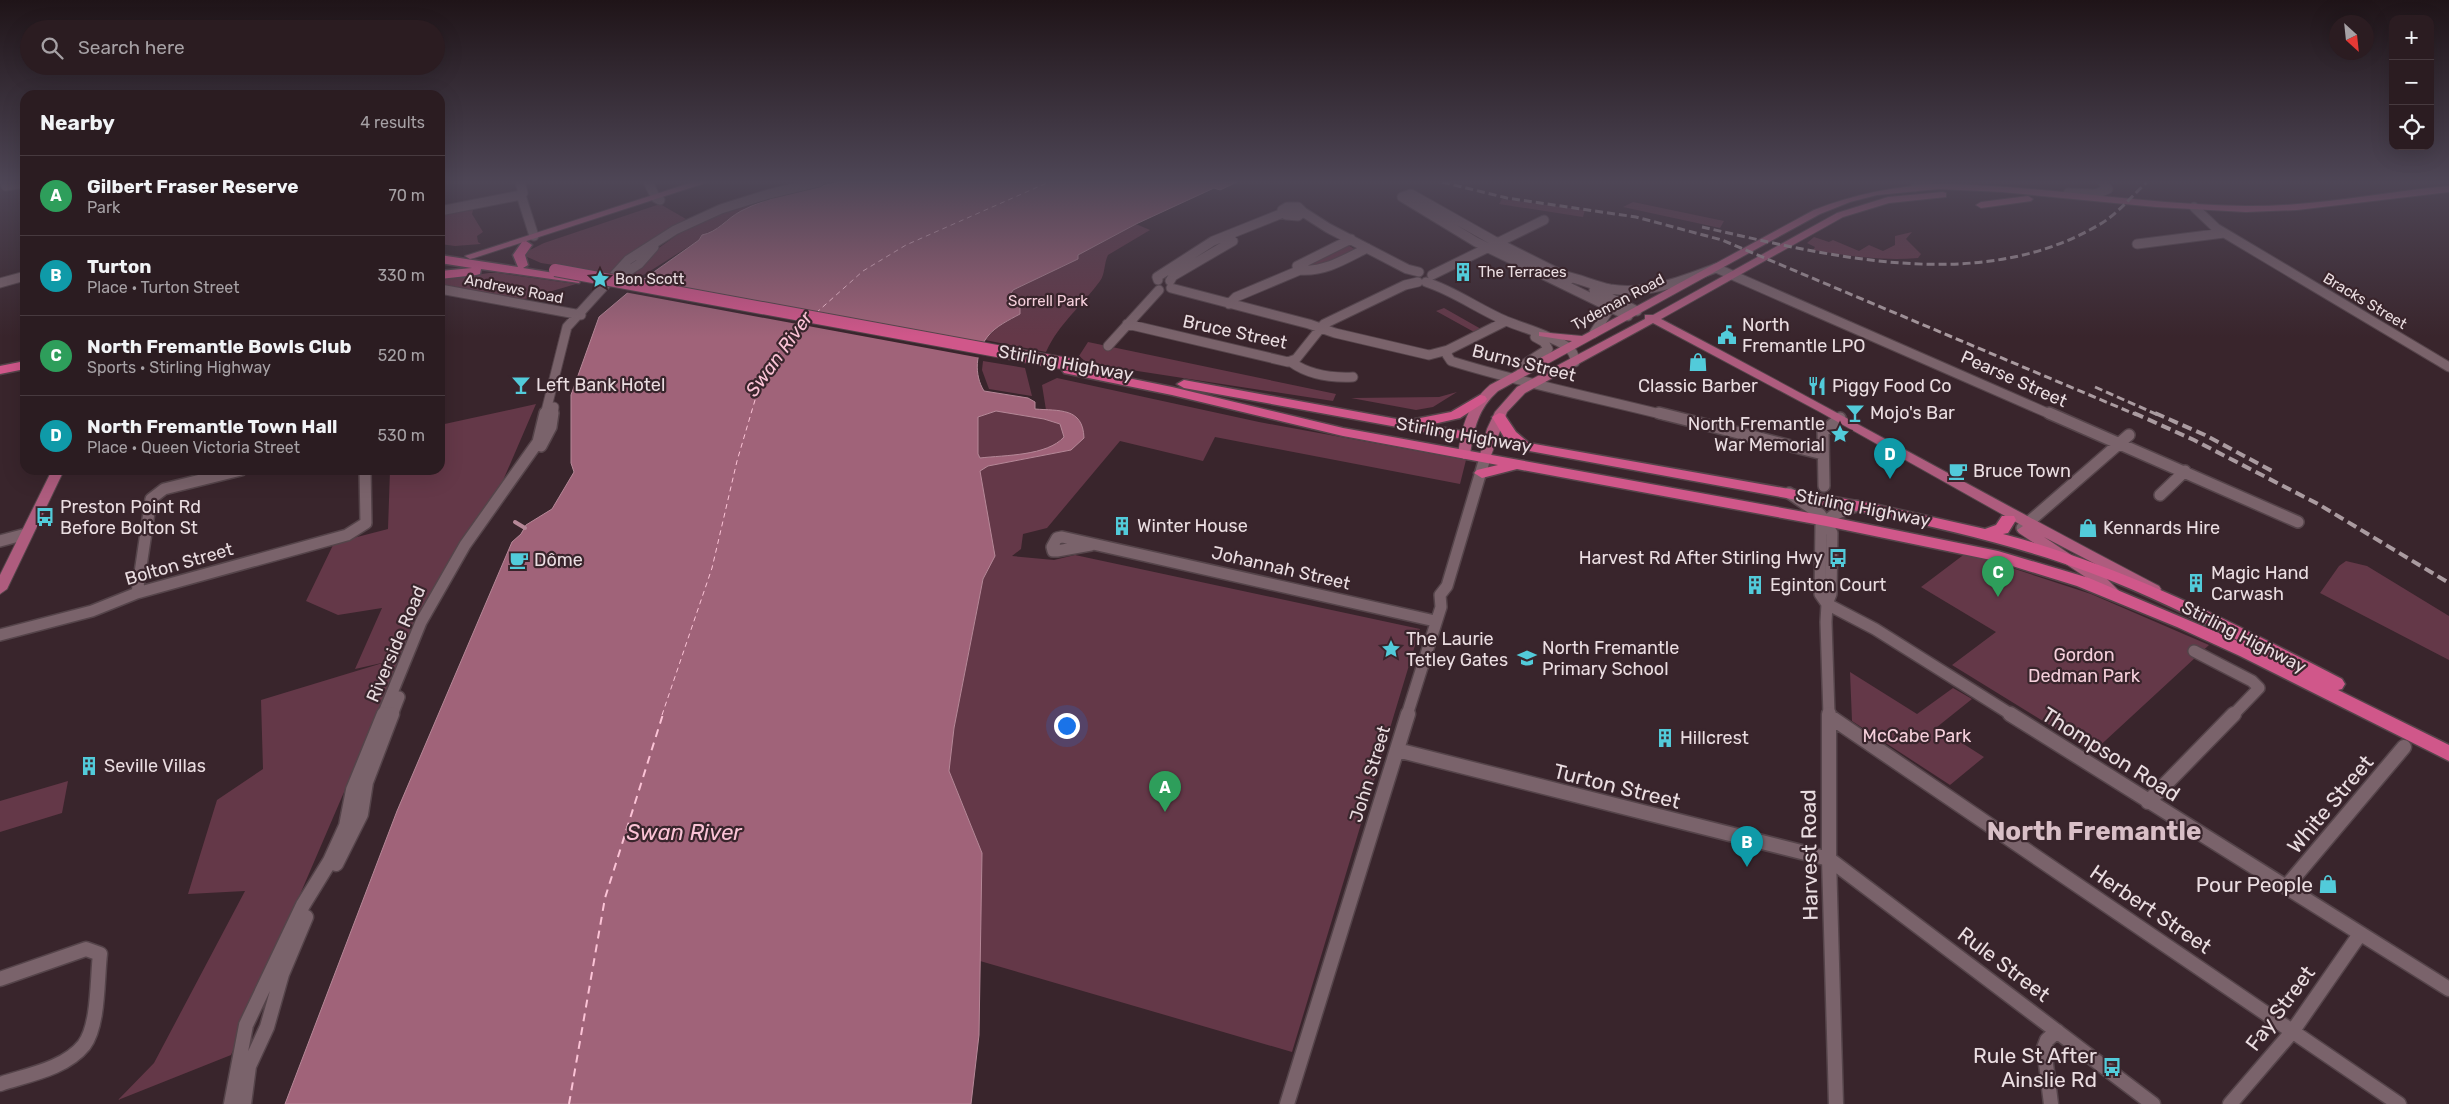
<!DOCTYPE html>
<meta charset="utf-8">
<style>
:root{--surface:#2b1c21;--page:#33252a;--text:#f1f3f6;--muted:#a6a1a5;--line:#473a3f;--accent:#52cbda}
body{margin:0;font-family:Rubik,sans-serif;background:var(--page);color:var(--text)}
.controls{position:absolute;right:15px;top:15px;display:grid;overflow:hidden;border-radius:10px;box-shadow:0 5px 20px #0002}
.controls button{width:45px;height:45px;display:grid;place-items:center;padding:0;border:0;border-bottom:1px solid var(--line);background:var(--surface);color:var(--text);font:25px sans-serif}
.compass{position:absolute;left:2329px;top:15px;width:45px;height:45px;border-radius:50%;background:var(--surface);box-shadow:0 5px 20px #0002;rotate:153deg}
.you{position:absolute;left:1066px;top:725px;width:18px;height:18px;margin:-12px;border:4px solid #fff;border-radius:50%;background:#1a73e8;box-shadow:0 0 0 8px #1a73e833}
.badge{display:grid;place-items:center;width:32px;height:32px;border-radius:50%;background:var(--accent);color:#fff;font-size:16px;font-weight:700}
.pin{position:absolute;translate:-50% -41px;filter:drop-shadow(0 1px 2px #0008)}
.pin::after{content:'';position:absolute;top:26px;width:18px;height:15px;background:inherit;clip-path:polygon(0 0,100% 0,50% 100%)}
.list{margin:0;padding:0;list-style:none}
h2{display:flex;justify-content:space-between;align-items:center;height:65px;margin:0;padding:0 20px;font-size:21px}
h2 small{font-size:16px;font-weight:400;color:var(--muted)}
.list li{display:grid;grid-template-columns:32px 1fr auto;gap:15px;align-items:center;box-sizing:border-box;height:80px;padding:0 20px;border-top:1px solid var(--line)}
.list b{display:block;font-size:19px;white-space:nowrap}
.list p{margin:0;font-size:16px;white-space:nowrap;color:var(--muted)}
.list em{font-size:16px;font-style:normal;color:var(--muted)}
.icon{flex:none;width:28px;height:28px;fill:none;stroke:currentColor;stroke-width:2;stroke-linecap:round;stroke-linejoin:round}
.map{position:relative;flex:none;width:2449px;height:1104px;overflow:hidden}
.search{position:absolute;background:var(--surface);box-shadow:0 5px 20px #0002;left:20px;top:20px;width:425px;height:55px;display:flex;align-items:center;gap:12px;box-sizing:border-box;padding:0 18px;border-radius:28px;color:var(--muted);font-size:19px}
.panel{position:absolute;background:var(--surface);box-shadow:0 5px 20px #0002;left:20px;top:90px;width:425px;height:385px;border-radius:15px}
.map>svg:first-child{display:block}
.green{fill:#643848}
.water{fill:#a06379;stroke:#b68898;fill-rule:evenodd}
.pier{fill:#39252c}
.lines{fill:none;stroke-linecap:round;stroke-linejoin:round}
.stream{stroke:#b68898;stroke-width:4}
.ferry-far1{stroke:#fbc3d6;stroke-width:1;stroke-dasharray:5 4;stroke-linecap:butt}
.ferry{stroke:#fbc3d6;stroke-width:2;stroke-dasharray:8 6;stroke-linecap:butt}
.minor-far2-casing{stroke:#55444a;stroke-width:11}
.minor-far1-casing{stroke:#55444a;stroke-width:14}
.minor-casing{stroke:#55444a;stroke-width:17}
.major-casing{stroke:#55444a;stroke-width:2}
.highway-casing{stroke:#55444a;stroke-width:3}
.minor-far2{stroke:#7a636b;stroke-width:9}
.minor-far1{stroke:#7a636b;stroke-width:11}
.minor{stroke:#7a636b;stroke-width:14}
.major{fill:#ae5c7e;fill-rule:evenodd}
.highway{fill:#d0578a;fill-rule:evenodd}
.rail-far1{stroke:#aa9ba0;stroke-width:3;stroke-dasharray:8 4;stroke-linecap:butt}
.rail{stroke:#aa9ba0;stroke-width:4;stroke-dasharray:10 5;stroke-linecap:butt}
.highway-bridge-casing{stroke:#55444a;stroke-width:14;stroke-linecap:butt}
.highway-bridge{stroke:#d0578a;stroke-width:12}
.labels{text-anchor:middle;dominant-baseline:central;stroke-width:4.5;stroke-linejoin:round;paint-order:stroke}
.far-poi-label{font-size:15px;fill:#eadde1;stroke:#39252c;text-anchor:start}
.far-street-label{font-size:15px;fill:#eadde1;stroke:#39252c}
.far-park-label{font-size:15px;fill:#f6d0dc;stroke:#39252c}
.poi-label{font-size:18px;fill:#eadde1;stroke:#39252c;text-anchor:start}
.street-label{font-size:18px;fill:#eadde1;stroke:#39252c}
.park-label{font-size:18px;fill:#f6d0dc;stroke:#39252c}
.water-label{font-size:19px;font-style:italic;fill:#fbc3d6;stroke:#39252c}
.near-street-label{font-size:21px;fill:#eadde1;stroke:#39252c}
.near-poi-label{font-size:21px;fill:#eadde1;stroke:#39252c;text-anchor:end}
.near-water-label{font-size:22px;font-style:italic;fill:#fbc3d6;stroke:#39252c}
.near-district-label{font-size:26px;font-weight:bold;fill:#d9bfc7;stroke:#39252c}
</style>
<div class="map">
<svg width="2449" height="1104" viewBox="0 0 2449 1104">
<rect width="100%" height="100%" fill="#39252c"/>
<path class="green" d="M1502,199L1585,210L1583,217L1499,204Z
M759,202L727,220L712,233L702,235L699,240L647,273L637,278L625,276C665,242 706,208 759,202Z
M1633,202L1724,221L1720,228L1623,207Z
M660,204L686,219L640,249L612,274L541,263L525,256L528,251L544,243Z
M473,210L472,214L483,232L477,236L478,242L481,244L455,246L440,244V215Z
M1136,224L1150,230L1108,255C1104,263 1105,275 1100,281C1082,306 1059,323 1046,352L985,340L998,326L1020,313L1008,298L1013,290L1078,259L1077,255Z
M1912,232L1906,239L1921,254L1918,258C1882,261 1848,256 1813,250L1815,247L1807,243L1814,237L1829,242L1833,240L1859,251L1869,245L1883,251L1895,245V236Z
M1348,245L1356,250L1313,268L1303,265Z
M489,273H498L576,284L518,301L440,286V280Z
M1444,308L1481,329L1474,332L1436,311Z
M1088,342L1336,394L1333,401L1118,368L1085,361L1079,356Z
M983,361L1025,368L1032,396L989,389L982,370Z
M1057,378L1259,422L1466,460L1460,484L1215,437L1203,461L1120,441L1047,528L1023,534L1021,549L1012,556L1054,560L1075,555L1420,629L1292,1052L980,961L982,853L949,771L954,728L983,579L989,568L980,470L988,466L1071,450L1066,411L1046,410L1042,385Z
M1457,392L1433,407L1416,410L1351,398L1439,397Z
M536,404L492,506L431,603L369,734L231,1055L118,1100L154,1063L245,891L188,894L217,800L263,769L261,700L386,662L355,669L382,608L338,615L306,601L334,543L388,529L390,470H440V425Z
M996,411L1044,419L1060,424L1064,437C1047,456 1005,455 980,458L978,454V417Z
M1966,553L2091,594L2209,645L2093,752L1952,665L1996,632L1921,587Z
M2346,561L2367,566L2449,616V660L2320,593L2339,566Z
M1850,672L1917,714L1953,688L1972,699L1937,727L1984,757L1950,785L1852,721Z
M68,781L62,813L0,832V801Z"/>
<path class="water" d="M841,182H1237L1220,190L1214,188L1136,224L1078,255V259L1013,290L1008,299L1020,301V314C1009,320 996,326 988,336C975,352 974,375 984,391L1028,398L1035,402V409C1059,411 1083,407 1084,438L1071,450L988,466L980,471L995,556L983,579L954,728L949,771L982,853L979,1035L971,1104H285L397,811L512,542L521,534L526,525L552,509L574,472L571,463V395L599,317L644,279L699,240L702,235C718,232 726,219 741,211C772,195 807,189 841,182ZM996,411L1044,419L1060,424L1064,437C1047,456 1005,455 980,458L978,454V417Z"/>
<path class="pier" d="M638,281L987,344L981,358L624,292Z"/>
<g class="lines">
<path class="stream" d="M515,522L525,528"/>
<path class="ferry-far1" d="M816,313L863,271L906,245L1049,182
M662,715L712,568L737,461L758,390L785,340L806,322"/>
<path class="ferry" d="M569,1104L605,898L663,714"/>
<g class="minor-far2-casing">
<path id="minor-far2" d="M520,182L523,193L521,195L534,236
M648,182L656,198L660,200
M6,186L25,183
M1915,187L1928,182
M2068,193L2096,194L2108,189L2103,182
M1287,207H1298L1303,212L1298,216L1286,215L1282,210Z
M2194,207L2216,228L2449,367
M440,211L521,195
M1303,212L1328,228L1407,269L1419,272
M1351,239L1297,266L1300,270C1325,272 1345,259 1367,248
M2137,244L2224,233
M1432,275L1544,220
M1565,276C1580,279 1595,286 1610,289C1647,295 1682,281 1716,268L2052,415
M619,277L639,264L654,247
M1570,279L1496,242L1411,194L1402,197L1476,242L1628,316
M1158,280L1157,277L1213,241L1283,213
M1170,281L1173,276L1233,241
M1426,282C1454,291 1478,309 1506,321C1526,329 1547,334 1566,346C1572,350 1575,355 1575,362
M0,283L25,276
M1171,288L1309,324L1335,333L1429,355L1448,350L1506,321
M440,289L581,315
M1594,290L1637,311
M1229,304L1236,297L1300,270
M1127,324L1288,362L1296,359L1324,324L1405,285L1418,282
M1594,333L1607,313L1608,306
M1108,346L1159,290
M1448,350L1447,355L1451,361C1521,383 1593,397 1664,415
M1291,362C1309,375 1332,378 1353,377
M1521,372L1523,365L1548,349L1544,342L1535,337
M545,415L567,327L628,260L675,230L721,209L769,194L819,182
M553,415L554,407"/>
</g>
<g class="minor-far1-casing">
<path id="minor-far1" d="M1659,413L1823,454
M2049,413L2298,522
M541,446L551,427L553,413
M1824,486L1823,432L1840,418
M1789,493L1820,514L1832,533L1831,594L1827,604L1826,622L1829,715
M2160,495L2185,471
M2022,528L2129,435
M0,541L26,534
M1091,545L1057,551H1053L1052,547L1057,538L1062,537L1435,621
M137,593L151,499L164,489L241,470
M1827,604L1875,629L2012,715
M1827,604L1820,594L1821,525L1835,514L1856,506
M0,635L92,611L137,593L347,535L366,523L365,470
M2194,651L2252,681L2259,688L2233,715
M383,715L421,622L465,545L538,442L545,413
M392,715L399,697
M1407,715L1441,607L1440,595L1447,586L1485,458"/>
</g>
<g class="minor-casing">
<path id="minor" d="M1829,714V859L1836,1104
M2010,714L2449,989
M1829,716L2399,1104
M1397,750L1829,859L2153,1104
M2148,802L2234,714
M336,864L361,814L366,782L392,714
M2286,887L2404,747
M0,979L86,949L100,954C97,979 99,1025 84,1045C65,1069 27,1075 0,1084
M231,1104L246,1025L303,905L330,861L346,826L353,790L384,714
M244,1104L249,1066L267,1027L282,974L306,917
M1287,1104L1408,714
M2051,1104L2044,1048L2047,1040L2057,1031
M2230,1104L2292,1032L2360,934"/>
</g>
<g class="major-casing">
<path id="major" d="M693,182H708L474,258L470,259L465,256Z
M1939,184C2042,185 2143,205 2245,206C2314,207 2381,192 2449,186V192L2297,210L2246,212L2156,207L2002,192L1939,189L1877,195L1850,202L1820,214L1498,391C1478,409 1474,428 1470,455L1464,459L1458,455C1462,426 1467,405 1490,385L1572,341L1539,336V332L1582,336L1814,210C1855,194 1895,186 1939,184Z
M1943,192L1946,193V197L1889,203L1843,217L1661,319C1828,406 1992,499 2159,586L2161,589L2159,592H2149L2044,537L2106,578L2123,595L2121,598H2111L2096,584L2019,533L2017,530L2023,526L1820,412L1653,323L1525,393L1507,412L1489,461H1481L1479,458L1487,429L1495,412L1517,387L1645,319V315H1653L1837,213L1888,197Z
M2028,196L2033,199L2031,201L1981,208L1976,205L1981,202Z
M52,470H64L7,589L0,594V575Z"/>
</g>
<g class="highway-casing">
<path id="highway" d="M526,241L532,245L525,255L528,265L523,268L579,277L581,280L579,283L481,269L480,274L476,275L440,279V271L472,268L440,263V255L518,267L513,255L522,242Z
M25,361V369L0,374V366Z
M1069,366L1172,387L1343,428L1826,516L1998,551L2089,578L2247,645C2197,619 2145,593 2091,573C2021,547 1948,530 1874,514L1184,388L1177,384L1184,380L1413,422L1415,419L1451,412L1480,395L1485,396L1487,399L1485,402L1460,418L1429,425L1505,439L1492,417L1499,413L1504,414L1516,432L1529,443L1874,504L1985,529L1996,525L2002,516H2014L2016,520L2008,533L2003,534C2124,566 2232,622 2342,679L2345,684L2342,689L2338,690L2449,745V761L2240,656L2177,627L2077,586L1996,561L1826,526L1517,469L1482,478L1474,473L1477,470L1498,465L1343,436L1172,395L1064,373L1062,370Z"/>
</g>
<use href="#minor-far2" class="minor-far2"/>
<use href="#minor-far1" class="minor-far1"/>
<use href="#minor" class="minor"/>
<use href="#major" class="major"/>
<use href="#highway" class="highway"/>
<path class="rail-far1" d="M1442,182L1507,198L1636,217L1722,240L2137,415
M1702,227C1830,256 1981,296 2102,223C2118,213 2133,195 2147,182
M2095,387L2158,415"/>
<path class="rail" d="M2134,413L2194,440L2318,504L2449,583
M2155,413L2205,435L2274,472"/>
<g class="highway-bridge-casing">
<path id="highway-bridge" d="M555,270L1073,365"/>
</g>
<use href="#highway-bridge" class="highway-bridge"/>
</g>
<linearGradient id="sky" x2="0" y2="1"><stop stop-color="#1f1418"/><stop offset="0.54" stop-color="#4e4656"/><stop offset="1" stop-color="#4e4656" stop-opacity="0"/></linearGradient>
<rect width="2449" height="337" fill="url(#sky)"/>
<defs>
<g id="building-bare" transform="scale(1.5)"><path d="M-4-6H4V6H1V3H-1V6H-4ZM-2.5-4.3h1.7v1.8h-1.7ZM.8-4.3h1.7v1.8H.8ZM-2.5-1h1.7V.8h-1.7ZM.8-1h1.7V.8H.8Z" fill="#52cbda" stroke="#39252c" stroke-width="2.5" paint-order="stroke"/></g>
<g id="sight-bare" transform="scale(1.5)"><path d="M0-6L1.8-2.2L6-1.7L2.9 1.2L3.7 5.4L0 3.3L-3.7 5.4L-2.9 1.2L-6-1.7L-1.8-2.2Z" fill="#52cbda" stroke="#39252c" stroke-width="2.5" paint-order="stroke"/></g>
<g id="civic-bare" transform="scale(1.5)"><path d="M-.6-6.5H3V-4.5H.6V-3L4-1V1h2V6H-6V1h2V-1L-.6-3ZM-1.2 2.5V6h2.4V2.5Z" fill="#52cbda" stroke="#39252c" stroke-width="2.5" paint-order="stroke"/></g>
<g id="shop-bare" transform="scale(1.5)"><path d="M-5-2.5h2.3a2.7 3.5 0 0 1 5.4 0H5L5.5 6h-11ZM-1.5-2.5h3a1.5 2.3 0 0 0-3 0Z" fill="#52cbda" stroke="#39252c" stroke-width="2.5" paint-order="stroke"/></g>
<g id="bar-bare" transform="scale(1.5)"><path d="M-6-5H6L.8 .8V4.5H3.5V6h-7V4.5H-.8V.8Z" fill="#52cbda" stroke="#39252c" stroke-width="2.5" paint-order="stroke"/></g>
<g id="restaurant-bare" transform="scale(1.5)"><path d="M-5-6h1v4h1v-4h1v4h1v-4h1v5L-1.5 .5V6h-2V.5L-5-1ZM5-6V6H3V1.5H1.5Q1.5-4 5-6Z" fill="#52cbda" stroke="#39252c" stroke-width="2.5" paint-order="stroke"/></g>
<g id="cafe-bare" transform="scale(1.5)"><path d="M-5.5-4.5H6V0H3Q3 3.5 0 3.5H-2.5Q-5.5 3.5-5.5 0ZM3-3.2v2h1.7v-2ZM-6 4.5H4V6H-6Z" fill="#52cbda" stroke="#39252c" stroke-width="2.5" paint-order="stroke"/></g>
<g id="bus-bare" transform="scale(1.5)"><path d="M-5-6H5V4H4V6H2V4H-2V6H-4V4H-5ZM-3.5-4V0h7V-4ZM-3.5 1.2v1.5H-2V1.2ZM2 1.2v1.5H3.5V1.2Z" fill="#52cbda" stroke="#39252c" stroke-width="2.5" paint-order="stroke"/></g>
<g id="school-bare" transform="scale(1.5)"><path d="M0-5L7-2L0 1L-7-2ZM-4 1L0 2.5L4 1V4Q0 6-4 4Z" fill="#52cbda" stroke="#39252c" stroke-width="2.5" paint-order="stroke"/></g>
</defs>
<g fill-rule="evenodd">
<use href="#building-bare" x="1463" y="272"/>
<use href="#sight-bare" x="600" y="279"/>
<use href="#civic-bare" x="1727" y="335"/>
<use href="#shop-bare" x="1698" y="362"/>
<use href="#bar-bare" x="521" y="385"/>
<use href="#restaurant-bare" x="1817" y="386"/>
<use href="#bar-bare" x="1855" y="413"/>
<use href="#sight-bare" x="1840" y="434"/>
<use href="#cafe-bare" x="1958" y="471"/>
<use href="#bus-bare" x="45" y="517"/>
<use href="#building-bare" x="1122" y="526"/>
<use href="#shop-bare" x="2088" y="528"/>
<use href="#bus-bare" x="1838" y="558"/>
<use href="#cafe-bare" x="519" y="560"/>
<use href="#building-bare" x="2196" y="583"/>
<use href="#building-bare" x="1755" y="585"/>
<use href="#sight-bare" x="1391" y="649"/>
<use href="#school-bare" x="1527" y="658"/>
<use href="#building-bare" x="1665" y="738"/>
<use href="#building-bare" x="89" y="766"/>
<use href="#shop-bare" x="2328" y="884"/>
<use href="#bus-bare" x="2112" y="1067"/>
</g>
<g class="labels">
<g class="far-poi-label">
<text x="1478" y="272">The Terraces</text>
<text x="615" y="279">Bon Scott</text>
</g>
<g class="far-street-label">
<text transform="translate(514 289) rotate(11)">Andrews Road</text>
<text transform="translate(2365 301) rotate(31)">Bracks Street</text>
<text transform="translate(1618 302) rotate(-28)">Tydeman Road</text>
</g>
<g class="far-park-label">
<text x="1048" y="301">Sorrell Park</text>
</g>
<g class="poi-label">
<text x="1742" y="325">North<tspan x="1742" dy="21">Fremantle LPO</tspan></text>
<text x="536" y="385">Left Bank Hotel</text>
<text x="1698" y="386" text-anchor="middle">Classic Barber</text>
<text x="1832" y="386">Piggy Food Co</text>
<text x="1870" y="413">Mojo's Bar</text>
<text x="1825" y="424" text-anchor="end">North Fremantle<tspan x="1825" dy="21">War Memorial</tspan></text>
<text x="1973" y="471">Bruce Town</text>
<text x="60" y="507">Preston Point Rd<tspan x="60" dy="21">Before Bolton St</tspan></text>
<text x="1137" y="526">Winter House</text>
<text x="2103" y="528">Kennards Hire</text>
<text x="1823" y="558" text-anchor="end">Harvest Rd After Stirling Hwy</text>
<text x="534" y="560">Dôme</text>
<text x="2211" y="573">Magic Hand<tspan x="2211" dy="21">Carwash</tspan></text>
<text x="1770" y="585">Eginton Court</text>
<text x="1406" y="639">The Laurie<tspan x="1406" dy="21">Tetley Gates</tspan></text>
<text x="1542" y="648">North Fremantle<tspan x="1542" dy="21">Primary School</tspan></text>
<text x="1680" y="738">Hillcrest</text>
<text x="104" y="766">Seville Villas</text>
</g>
<g class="street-label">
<text transform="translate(1235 332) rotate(12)">Bruce Street</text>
<text transform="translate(1066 363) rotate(10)">Stirling Highway</text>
<text transform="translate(1524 363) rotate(14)">Burns Street</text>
<text transform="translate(2014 379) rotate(24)">Pearse Street</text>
<text transform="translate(1464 435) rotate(10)">Stirling Highway</text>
<text transform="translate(1863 508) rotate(11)">Stirling Highway</text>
<text transform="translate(179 564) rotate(-16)">Bolton Street</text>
<text transform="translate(1281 568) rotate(13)">Johannah Street</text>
<text transform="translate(2244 637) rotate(27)">Stirling Highway</text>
<text transform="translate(396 644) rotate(-67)">Riverside Road</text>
<text transform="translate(1370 774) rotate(-73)">John Street</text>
</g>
<g class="park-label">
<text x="2084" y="655">Gordon<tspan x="2084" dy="21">Dedman Park</tspan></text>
<text x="1917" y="736">McCabe Park</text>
</g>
<g class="water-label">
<text transform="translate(779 354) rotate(-54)">Swan River</text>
</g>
<g class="near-street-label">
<text transform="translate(2111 754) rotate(32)">Thompson Road</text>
<text transform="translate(1617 786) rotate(14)">Turton Street</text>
<text transform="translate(2330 804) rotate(-50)">White Street</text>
<text transform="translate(1809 855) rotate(-91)">Harvest Road</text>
<text transform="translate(2151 909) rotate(34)">Herbert Street</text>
<text transform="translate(2004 964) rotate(37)">Rule Street</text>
<text transform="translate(2280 1008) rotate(-53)">Fay Street</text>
</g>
<g class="near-poi-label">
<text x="2313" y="884">Pour People</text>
<text x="2097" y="1055">Rule St After<tspan x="2097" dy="24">Ainslie Rd</tspan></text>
</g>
<g class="near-water-label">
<text x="684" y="832">Swan River</text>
</g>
<g class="near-district-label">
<text x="2094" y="831">North Fremantle</text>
</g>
</g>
</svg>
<div class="controls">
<button>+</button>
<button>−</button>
<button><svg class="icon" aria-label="locate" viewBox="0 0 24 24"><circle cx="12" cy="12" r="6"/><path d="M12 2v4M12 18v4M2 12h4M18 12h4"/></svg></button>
</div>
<svg class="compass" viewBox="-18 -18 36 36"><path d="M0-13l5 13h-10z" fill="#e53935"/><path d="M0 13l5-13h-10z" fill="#a6a1a5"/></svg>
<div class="you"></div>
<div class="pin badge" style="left:1165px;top:812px;background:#2e9e5b">A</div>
<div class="pin badge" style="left:1747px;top:867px;background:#0f9aa8">B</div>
<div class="pin badge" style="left:1998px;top:597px;background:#2e9e5b">C</div>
<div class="pin badge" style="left:1890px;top:479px;background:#0f9aa8">D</div>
<div class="search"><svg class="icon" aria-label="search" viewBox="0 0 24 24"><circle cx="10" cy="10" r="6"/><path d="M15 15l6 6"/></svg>Search here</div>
<section class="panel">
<h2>Nearby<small>4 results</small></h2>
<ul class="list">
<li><span class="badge" style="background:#2e9e5b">A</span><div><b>Gilbert Fraser Reserve</b><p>Park</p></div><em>70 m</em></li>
<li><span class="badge" style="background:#0f9aa8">B</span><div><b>Turton</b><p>Place · Turton Street</p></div><em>330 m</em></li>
<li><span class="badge" style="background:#2e9e5b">C</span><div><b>North Fremantle Bowls Club</b><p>Sports · Stirling Highway</p></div><em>520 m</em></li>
<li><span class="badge" style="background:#0f9aa8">D</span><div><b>North Fremantle Town Hall</b><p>Place · Queen Victoria Street</p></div><em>530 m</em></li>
</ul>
</section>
</div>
